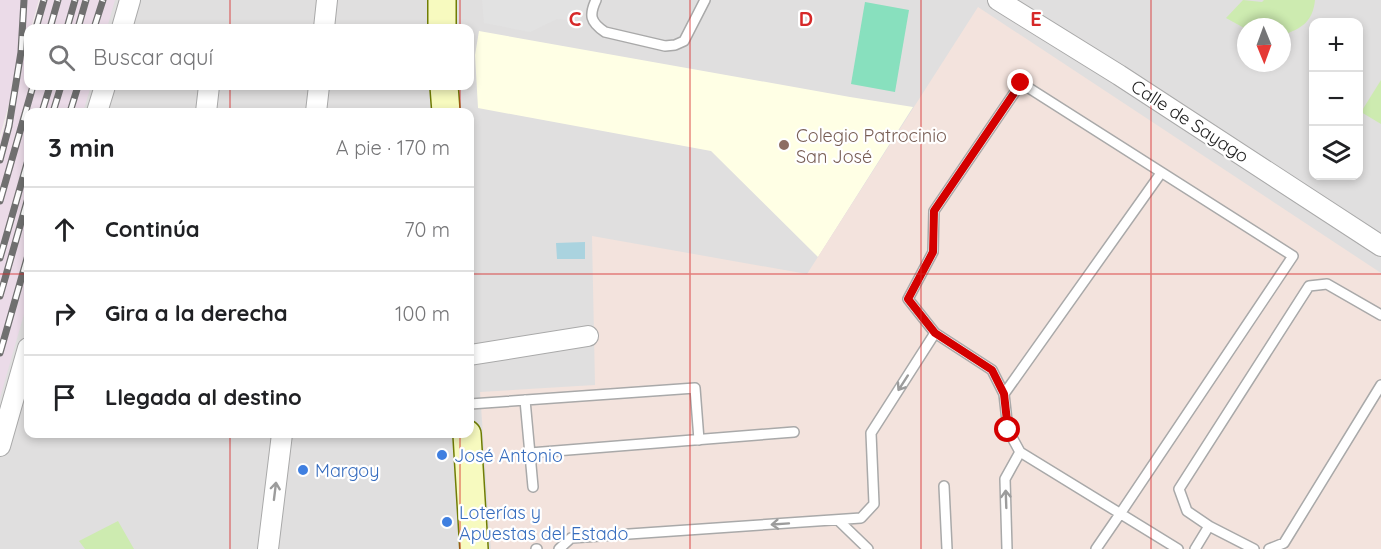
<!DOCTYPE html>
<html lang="es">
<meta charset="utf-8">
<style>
:root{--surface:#fff;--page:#f6f6f6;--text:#202124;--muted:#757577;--line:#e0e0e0}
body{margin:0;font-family:Quicksand,sans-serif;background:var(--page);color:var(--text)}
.controls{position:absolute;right:18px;top:18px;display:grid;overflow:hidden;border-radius:12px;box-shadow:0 3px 9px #0003}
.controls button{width:54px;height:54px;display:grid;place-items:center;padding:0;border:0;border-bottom:2px solid var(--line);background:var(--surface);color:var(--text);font:30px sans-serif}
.compass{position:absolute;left:1237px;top:18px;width:54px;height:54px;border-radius:50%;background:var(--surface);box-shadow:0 3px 9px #0003;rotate:179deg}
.stop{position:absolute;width:18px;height:18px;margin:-14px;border:4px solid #d40000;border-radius:50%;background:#fff}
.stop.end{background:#d40000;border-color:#fff;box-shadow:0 2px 6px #0008}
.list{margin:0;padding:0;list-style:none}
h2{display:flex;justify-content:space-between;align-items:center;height:78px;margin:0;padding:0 24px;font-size:26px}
h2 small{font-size:20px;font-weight:400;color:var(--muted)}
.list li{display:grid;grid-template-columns:39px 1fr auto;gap:18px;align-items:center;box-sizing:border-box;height:84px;padding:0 24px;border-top:2px solid var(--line)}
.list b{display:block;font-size:22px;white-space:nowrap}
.list em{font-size:20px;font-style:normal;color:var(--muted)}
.icon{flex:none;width:33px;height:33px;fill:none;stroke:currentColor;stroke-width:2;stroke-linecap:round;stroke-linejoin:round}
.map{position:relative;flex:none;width:1381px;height:549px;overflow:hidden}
.search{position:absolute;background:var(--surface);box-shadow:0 3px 9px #0003;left:24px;top:24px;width:450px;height:66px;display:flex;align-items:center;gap:15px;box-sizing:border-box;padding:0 21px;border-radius:12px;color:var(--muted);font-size:22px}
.panel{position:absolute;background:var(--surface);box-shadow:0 3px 9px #0003;left:24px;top:108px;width:450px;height:330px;border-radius:12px}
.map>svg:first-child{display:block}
.residential{fill:#e0dfdf;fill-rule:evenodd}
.industrial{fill:#ebdbe8}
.education{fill:#ffffe5}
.military{fill:#f3e3dd}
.grass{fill:#cdebb0}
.pitch{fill:#88e0be}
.parking{fill:#e2e2e2}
.water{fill:#aad3df}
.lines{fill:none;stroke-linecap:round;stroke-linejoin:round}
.lane-casing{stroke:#a9a9a9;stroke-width:12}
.street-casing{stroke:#a9a9a9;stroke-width:22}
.secondary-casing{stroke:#707d05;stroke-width:30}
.lane{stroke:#fff;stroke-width:9}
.street{stroke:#fff;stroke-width:20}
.secondary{stroke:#f7fabf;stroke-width:27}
.rail-casing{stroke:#707070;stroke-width:7}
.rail{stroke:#fff;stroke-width:4.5;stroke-dasharray:14;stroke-linecap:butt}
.oneway{stroke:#9c9c9c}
.route{stroke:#d40000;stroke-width:8}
.grid{fill:none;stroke:#d62828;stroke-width:1.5;stroke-opacity:0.55}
.education-dot{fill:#8d6e63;stroke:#fff;stroke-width:2}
.shop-dot{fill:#3f7fe0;stroke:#fff;stroke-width:2}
.labels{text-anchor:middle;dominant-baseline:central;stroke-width:4.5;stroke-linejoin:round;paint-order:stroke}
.street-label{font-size:18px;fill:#222;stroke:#fff}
.education-label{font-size:18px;fill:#785e54;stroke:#fff;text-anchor:start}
.shop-label{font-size:18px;fill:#366cbe;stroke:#fff;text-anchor:start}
.grid-label{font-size:20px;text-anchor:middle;font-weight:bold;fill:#d62828;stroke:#fff;stroke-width:4.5;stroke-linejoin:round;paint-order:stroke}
</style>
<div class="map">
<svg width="1381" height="549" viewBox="0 0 1381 549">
<rect width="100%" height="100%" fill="#f2efe9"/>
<path class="residential" d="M95,0H1381V549H0V317L28,222V434H470V112H61L69,86H470V28H86ZM1314,22H1358V176H1314ZM1246,27H1282V63H1246Z"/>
<path class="industrial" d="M0,0H39L31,28H28V37L0,136Z
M40,0H115L107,28H32Z
M28,42V86H91L83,112H28V300L0,398V141Z"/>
<path class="education" d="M479,31L850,97L913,107L818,257L711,151L478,108L475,55Z"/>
<path class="military" d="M978,7L1381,273V549H491L480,392L595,385L592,236L807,274Z"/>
<path class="grass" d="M1243,0L1262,2L1264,0H1315C1313,21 1302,29 1282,35V27H1246V29L1226,18Z
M1381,80V124L1361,112Z
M118,521L134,549H85L79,541Z"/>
<path class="pitch" d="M865,2L909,10L895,92L851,84Z"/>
<path class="parking" d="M482,0H590L580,21L557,19L530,32L484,23Z"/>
<path class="water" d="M585,242V259H557L556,243Z"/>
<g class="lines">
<g class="lane-casing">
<path id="lane" d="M596,0C589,15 590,22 605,32L665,46L675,45L684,41L705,0
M1004,394L1161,173
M525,400L533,487
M470,404L695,388L699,440
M530,453L794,432
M944,486L947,549
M838,520L868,549
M536,549H537
M559,549L571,538L861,518L874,504L871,433L935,333
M1007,549L1005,479L1020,452
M1096,549L1120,514L1293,256L1021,83L934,211L933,252L908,299L935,333L992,370L1004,394L1008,430L1020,452L1178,549
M1195,549L1209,526
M1254,549L1209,526L1187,511L1179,489L1309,286L1327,284L1381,315
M1269,549L1284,543L1381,385"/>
</g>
<g class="street-casing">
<path id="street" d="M998,0L1119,75L1381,246
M122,28L130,0
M324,28L327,0
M97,112L105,86
M206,112L209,86
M316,112L319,86
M470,355L588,336
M0,446L28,348
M268,549L282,434"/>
</g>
<g class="secondary-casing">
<path id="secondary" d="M442,0V28
M444,86L446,112
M467,434L474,549"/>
</g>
<use href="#lane" class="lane"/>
<use href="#street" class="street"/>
<use href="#secondary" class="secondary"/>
<g class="rail-casing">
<path id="rail" d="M36,28L44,0
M50,28L58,0
M67,28L75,0
M78,28L86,0
M94,28L103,0
M42,112L50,86
M53,112L61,86
M70,112L78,86
M0,160L9,126L21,52L24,0
M0,201L33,86
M0,258L28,160
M0,296L28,198
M0,353L28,255"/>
</g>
<use href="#rail" class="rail"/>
</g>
<defs><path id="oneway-shaft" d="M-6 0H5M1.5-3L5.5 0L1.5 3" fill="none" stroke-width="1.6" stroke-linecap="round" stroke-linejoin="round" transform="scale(1.5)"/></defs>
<g class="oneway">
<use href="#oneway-shaft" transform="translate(903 383) rotate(123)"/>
<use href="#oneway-shaft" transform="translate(275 491) rotate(-83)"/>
<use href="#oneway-shaft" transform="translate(1006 499) rotate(-92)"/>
<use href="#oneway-shaft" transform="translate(780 524) rotate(176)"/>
</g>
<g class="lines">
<path class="route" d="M1008,430L1004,394L992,370L935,333L908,299L933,252L934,211L1021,83"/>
</g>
<path class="grid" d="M230,0V28M460,0V28M690,0V549M921,0V549M1151,0V549M230,86V112M460,86V112M0,274H28M470,274H1381M230,434V549M460,434V549"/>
<circle class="education-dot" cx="784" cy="145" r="6"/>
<g class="shop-dot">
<circle cx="442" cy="455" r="6"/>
<circle cx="303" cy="470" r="6"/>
<circle cx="447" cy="522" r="6"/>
</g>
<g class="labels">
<g class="street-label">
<text transform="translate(1190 121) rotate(33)">Calle de Sayago</text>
</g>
<g class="education-label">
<text x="796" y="135">Colegio Patrocinio<tspan x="796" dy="21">San José</tspan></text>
</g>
<g class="shop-label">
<text x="454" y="455">José Antonio</text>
<text x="315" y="470">Margoy</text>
<text x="459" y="512">Loterías y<tspan x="459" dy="21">Apuestas del Estado</tspan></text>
</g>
</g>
<g class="grid-label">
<text x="575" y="26">C</text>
<text x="806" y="26">D</text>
<text x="1036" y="26">E</text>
</g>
</svg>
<div class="controls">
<button>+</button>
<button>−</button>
<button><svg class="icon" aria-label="layers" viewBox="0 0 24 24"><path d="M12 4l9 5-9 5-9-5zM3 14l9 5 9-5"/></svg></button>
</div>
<svg class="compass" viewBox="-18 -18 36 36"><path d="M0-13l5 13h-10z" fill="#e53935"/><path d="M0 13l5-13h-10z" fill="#757577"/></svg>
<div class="stop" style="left:1008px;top:430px"></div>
<div class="stop end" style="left:1021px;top:83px"></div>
<div class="search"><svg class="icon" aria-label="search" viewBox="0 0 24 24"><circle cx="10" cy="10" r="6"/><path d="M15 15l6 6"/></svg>Buscar aquí</div>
<section class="panel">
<h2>3 min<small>A pie · 170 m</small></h2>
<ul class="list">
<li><svg class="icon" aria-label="ahead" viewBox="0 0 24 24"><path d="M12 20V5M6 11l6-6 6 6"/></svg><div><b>Continúa</b></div><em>70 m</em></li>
<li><svg class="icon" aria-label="right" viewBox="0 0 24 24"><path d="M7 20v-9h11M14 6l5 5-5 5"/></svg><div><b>Gira a la derecha</b></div><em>100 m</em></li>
<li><svg class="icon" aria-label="arrive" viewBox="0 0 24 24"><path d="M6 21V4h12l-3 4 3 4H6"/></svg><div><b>Llegada al destino</b></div></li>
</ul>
</section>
</div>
